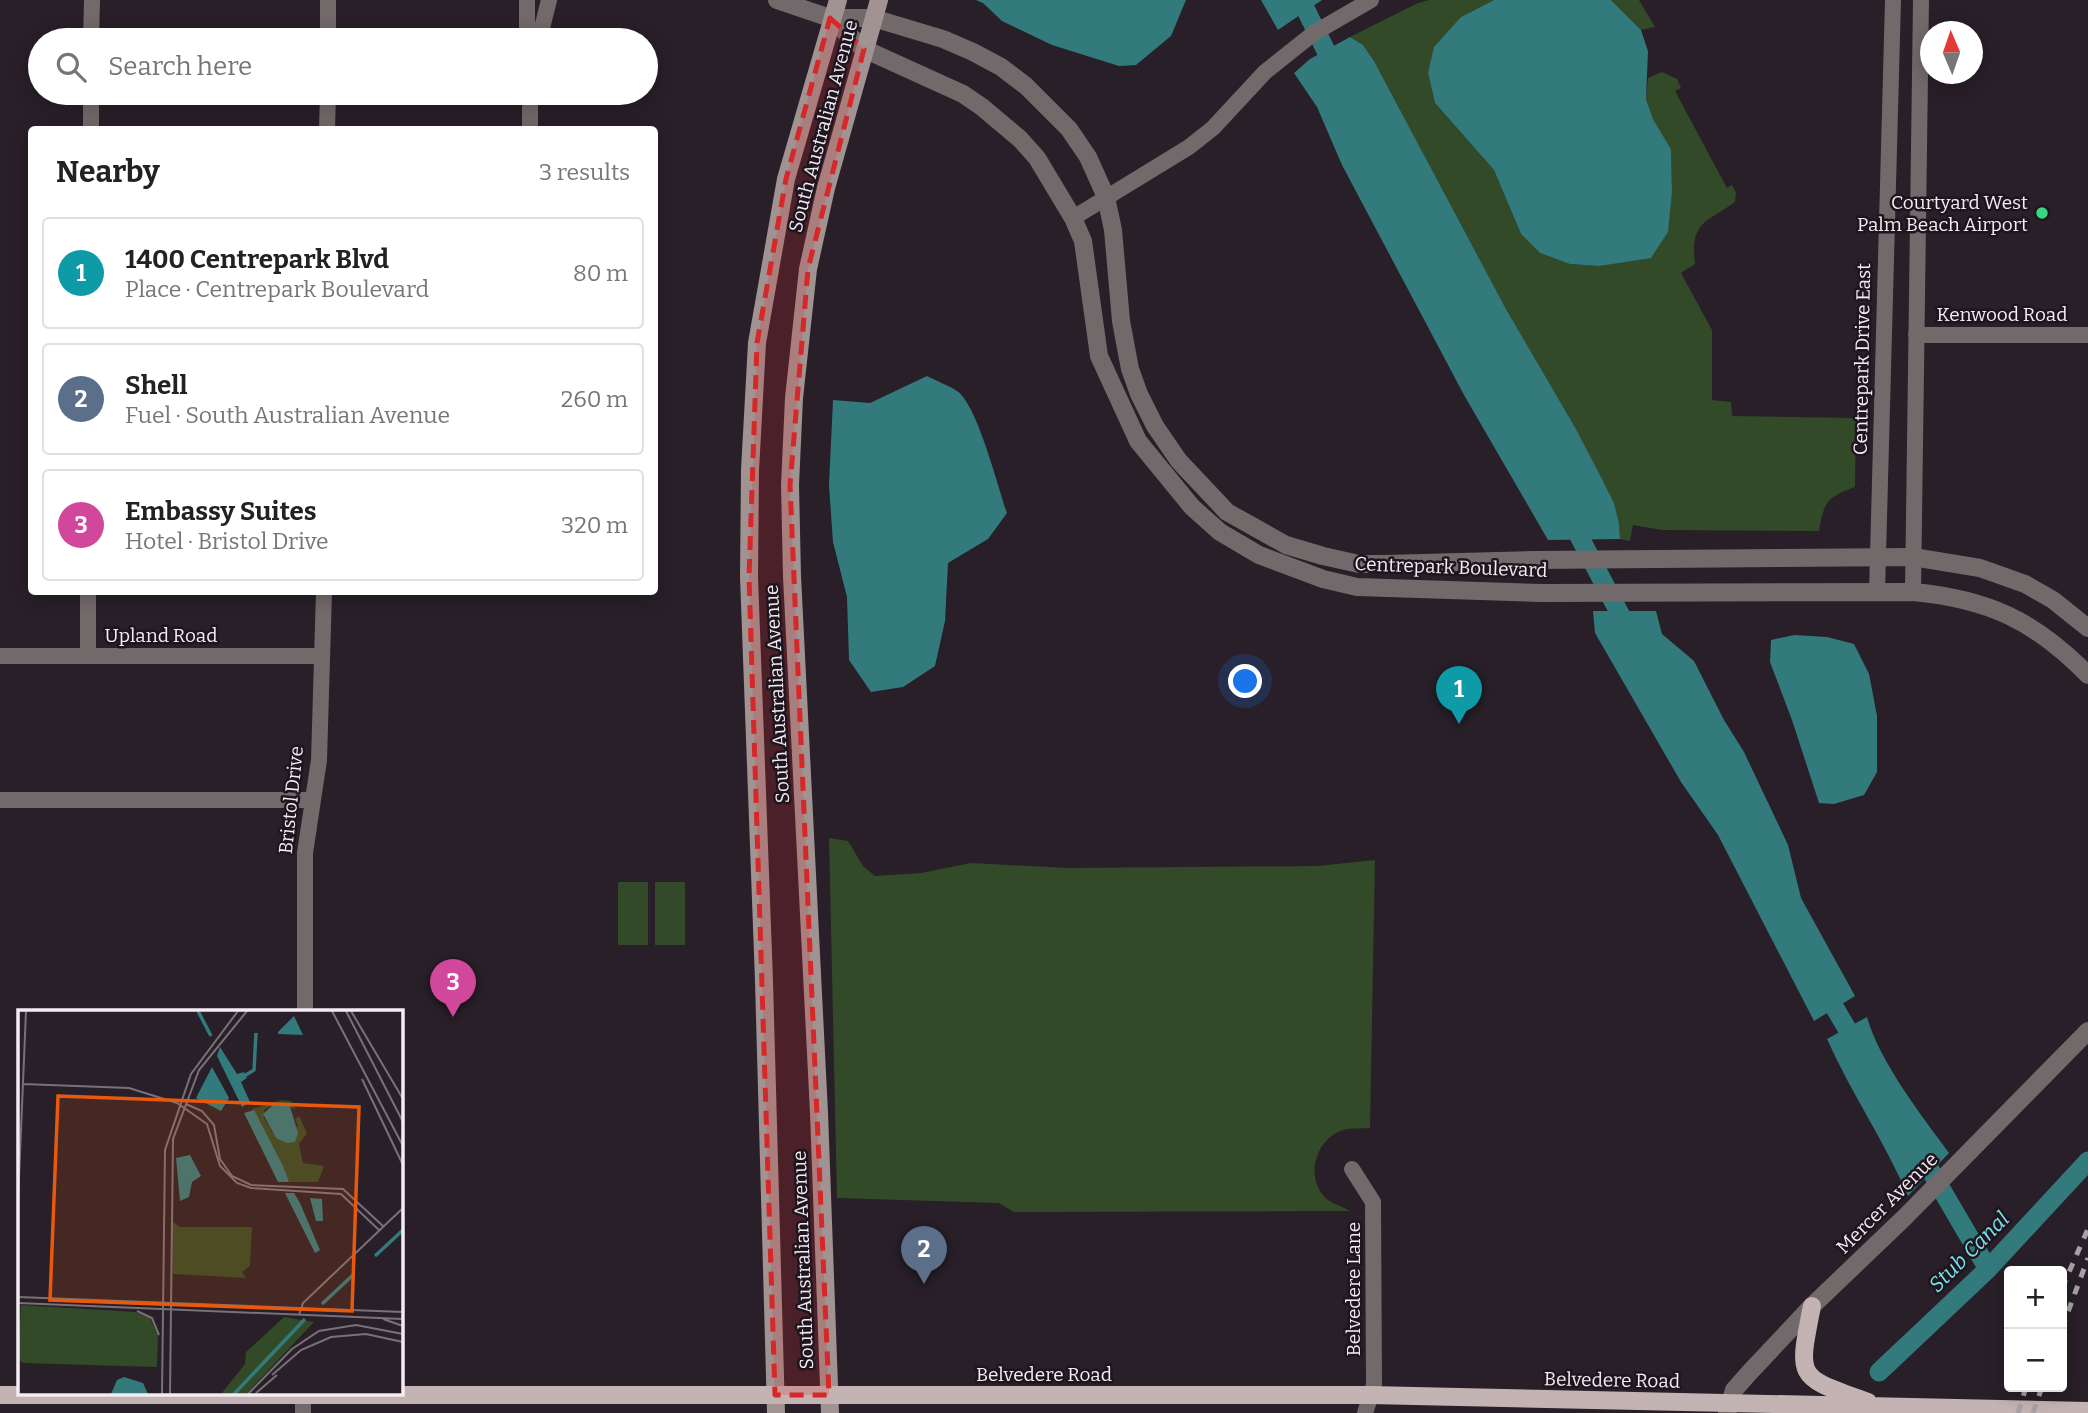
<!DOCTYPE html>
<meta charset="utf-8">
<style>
:root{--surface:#fff;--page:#f2f2f2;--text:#222;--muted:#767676;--line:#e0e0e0;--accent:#2b744d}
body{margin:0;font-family:Bitter,serif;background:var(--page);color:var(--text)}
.controls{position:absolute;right:21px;bottom:21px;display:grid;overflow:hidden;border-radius:7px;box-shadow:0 4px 18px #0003}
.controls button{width:63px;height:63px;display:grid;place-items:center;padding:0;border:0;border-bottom:2px solid var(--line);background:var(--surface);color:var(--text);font:35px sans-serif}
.compass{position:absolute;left:1920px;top:21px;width:63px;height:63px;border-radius:50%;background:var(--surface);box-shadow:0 4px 18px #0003;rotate:358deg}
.you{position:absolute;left:1246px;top:682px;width:24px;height:24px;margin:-18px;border:5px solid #fff;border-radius:50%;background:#1a73e8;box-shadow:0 0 0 10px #1a73e833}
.badge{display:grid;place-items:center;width:46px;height:46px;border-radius:50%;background:var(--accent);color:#fff;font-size:23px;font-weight:700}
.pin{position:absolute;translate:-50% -58px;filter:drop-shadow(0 2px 4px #0008)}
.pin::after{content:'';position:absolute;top:37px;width:24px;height:21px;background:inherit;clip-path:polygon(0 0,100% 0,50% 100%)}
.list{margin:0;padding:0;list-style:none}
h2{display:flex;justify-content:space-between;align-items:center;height:91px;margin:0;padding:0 28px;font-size:30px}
h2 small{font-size:23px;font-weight:400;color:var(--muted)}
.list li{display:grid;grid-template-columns:46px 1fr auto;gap:21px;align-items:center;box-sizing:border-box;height:112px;margin:0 14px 14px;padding:0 14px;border:2px solid var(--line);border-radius:7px}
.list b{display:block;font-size:26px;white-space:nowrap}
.list p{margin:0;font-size:23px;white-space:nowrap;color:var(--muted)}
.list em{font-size:23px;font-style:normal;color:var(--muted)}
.icon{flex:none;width:38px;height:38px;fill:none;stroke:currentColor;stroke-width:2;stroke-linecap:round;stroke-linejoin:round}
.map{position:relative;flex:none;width:2088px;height:1413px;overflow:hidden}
.search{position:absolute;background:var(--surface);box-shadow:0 4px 18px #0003;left:28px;top:28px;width:630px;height:77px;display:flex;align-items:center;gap:18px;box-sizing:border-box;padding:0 24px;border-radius:38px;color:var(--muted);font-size:26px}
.panel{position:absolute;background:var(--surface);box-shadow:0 4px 18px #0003;left:28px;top:126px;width:630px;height:469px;border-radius:7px}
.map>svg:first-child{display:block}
.green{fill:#324a27}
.water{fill:#327a7c}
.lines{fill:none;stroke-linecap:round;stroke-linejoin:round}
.canal{stroke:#327a7c;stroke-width:19}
.minor{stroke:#726a6a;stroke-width:16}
.tertiary{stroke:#726a6a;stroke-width:18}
.secondary{stroke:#a09392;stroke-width:18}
.primary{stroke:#c3b3b2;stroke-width:18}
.rail{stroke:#a7a0a7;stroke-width:5;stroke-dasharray:9 9;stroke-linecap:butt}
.marked{fill:#d62828;fill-opacity:0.2;stroke:#d62828;stroke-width:5;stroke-dasharray:14 9;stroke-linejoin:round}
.poi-dot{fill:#35d881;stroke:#1f151f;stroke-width:2.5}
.labels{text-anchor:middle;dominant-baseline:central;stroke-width:5;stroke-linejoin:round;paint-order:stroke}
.street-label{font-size:19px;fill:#f3ecf3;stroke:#1f151f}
.poi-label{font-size:19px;fill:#f3ecf3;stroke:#1f151f;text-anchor:end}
.water-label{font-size:21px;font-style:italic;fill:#77e5e9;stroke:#1f151f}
.inset-river{fill:none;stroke:#327a7c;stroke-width:3.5}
.inset-road{fill:none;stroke:#797179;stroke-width:2}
.view{fill:#e8590c;fill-opacity:0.15;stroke:#e8590c;stroke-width:3.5}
.inset-edge{fill:none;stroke:#f3ecf3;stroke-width:3.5}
</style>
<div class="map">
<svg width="2088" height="1413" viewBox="0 0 2088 1413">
<rect width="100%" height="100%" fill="#281f28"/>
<path class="green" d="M1429,0H1494L1461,17L1428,73L1435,103L1494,170L1521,234L1540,253L1571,264L1599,266L1661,242L1667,232L1672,192L1671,149L1653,119L1646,99L1648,78L1662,72L1677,79L1681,88L1675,91L1727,188L1732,185L1736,193L1735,202C1706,223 1690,221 1695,264L1681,273L1712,330V400L1731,402L1732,416L1856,418L1855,487C1827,497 1824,502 1819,531L1662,530L1633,525L1630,541L1620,539L1619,523L1614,503L1599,473L1576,429L1506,309L1374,61L1363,45L1350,37L1418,3Z
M1611,0H1639L1655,27L1641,30Z
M829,838L848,841L863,866L875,876L921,873L971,863L1068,868L1317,866L1375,860L1370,1128C1359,1129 1348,1127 1338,1132C1316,1143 1307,1174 1322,1194C1329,1204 1341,1205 1350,1211L1014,1212L999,1203L837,1198Z
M618,882H648V945H618Z
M655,882H685V945H655Z"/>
<path class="water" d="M976,0H1186L1171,36L1136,65L1119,66L1052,45L1002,21L983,3Z
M1261,0H1322L1278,30Z
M1494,0H1611L1641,30L1648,51L1646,99L1653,119L1671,149L1672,192L1668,232L1651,258L1599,266L1570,264L1540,253L1521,234L1494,170L1435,103L1428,73L1434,47L1461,17Z
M1350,37L1363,45L1374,61L1506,309L1576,429L1599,473L1614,503L1619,523L1620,539L1548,540L1464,395L1342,165L1317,107L1294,73L1310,59Z
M927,376C936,381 948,385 957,391C977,404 998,487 1007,513L988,539L948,563L945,621L935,666L903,687L871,692L849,660L847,597L833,542L829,485L833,400L870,403Z
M1593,611H1656L1662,634L1694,661L1724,720L1744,752L1788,845L1801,898L1855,996L1814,1021L1718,835L1681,782L1595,633Z
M1794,635L1827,637L1854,644L1869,674L1877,716V772L1864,795L1834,804L1819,803L1792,720L1770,662L1771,640Z
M1867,1017C1879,1061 1922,1116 1949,1153L1908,1196C1885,1142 1851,1093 1827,1039Z"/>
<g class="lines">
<path class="canal" d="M1301,0L1336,71
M1569,517L1630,633
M1823,988L1859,1049
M1919,1151L1988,1269
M1879,1372L1988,1269L2088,1161"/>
<path class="minor" d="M527,0V40
M91,40L92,0
M328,40V0
M539,40L549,0
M530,93V130
M91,130V93
M327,130L328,93
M1073,218L1189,147L1213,128L1265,72L1314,33L1371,0
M1916,335H2088
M1877,592L1893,0
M1913,592L1921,0
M0,656H322
M88,656V592
M0,800H313
M305,1012V853L319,760L324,592
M1352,1169L1373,1202L1374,1385L1365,1413
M303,1413V1394"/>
<path class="tertiary" d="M777,0L830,18H873L943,39L973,52L1001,67L1026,86L1069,129L1088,157L1106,197L1113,230L1121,321L1130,369L1139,394L1155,426L1179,461L1227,512L1286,545L1323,556L1359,564H1385L1534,560L1913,557L1980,568L2025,584L2053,600L2088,628
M830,18L864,49L963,94L982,107L1020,139L1037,158L1073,218L1083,241L1099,356L1138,441L1192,507L1220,532L1259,555L1323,579L1357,587L1541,593L1913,592C1989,599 2035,621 2088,675
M1727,1413L1734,1390L1749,1373L1812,1306L1905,1217L2088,1031"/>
<path class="secondary" d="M776,1413L764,981L749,577L750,470L757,343L786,179L838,0
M830,1413L819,1113L792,576L790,485L794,398L808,269L826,188L879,0"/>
<path class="primary" d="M1812,1306C1797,1381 1797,1376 1868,1402
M0,1395H1370L2088,1411"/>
<path class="rail" d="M2062,1288L2088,1229
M2062,1328L2088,1258
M2018,1413L2026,1387
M2033,1413L2042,1387"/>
</g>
<path class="marked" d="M830,18L864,49L808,269L790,485L829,1395H775L749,577L757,343L786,179Z"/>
<circle class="poi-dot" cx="2042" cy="213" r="7"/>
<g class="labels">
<g class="street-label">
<text transform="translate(823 126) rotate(-75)">South Australian Avenue</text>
<text x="2002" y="314">Kenwood Road</text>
<text transform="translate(1862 359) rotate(-89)">Centrepark Drive East</text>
<text transform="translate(1451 567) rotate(2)">Centrepark Boulevard</text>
<text x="161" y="635">Upland Road</text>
<text transform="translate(777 694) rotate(-93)">South Australian Avenue</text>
<text transform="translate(291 800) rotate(-84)">Bristol Drive</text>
<text transform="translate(1887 1203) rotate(-45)">Mercer Avenue</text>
<text transform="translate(803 1260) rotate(-92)">South Australian Avenue</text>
<text transform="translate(1353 1289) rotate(-90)">Belvedere Lane</text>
<text x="1044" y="1374">Belvedere Road</text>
<text transform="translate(1612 1380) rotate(1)">Belvedere Road</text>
</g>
<g class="poi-label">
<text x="2028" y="202">Courtyard West<tspan x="2028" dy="22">Palm Beach Airport</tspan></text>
</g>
<g class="water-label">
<text transform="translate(1969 1252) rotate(-45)">Stub Canal</text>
</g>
</g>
<g transform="translate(18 1010)">
<rect width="385" height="385" fill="#281f28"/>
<path d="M264,90L273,91L278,99L256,94L246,100V108L258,128L280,116L277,109L281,106L289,123L281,134L285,153L306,156L300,172H271L234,99ZM155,212L162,217H234L232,256L224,262L228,268L155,264ZM3,295L117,302L132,308L140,325L139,357L5,353L0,349ZM266,307L296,312L228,384H203L227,354L228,342Z" fill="#324a27"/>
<path d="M276,6L285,25L260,24V22ZM202,37L219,64L226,62L229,68L223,72L232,92L224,97L199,46ZM194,57L211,88L203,101L178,88ZM271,93L280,123L277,132L269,133L258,128L245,104L256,94ZM236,100L265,156L271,172H260L226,103ZM172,145L183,166L174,172L171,187L162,191L158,148ZM267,183H276L282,193L302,240L297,243ZM292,188L304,189L305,211H298ZM106,367L125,373L130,384H93L99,370Z" fill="#327a7c"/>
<path class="inset-river" d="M180,1L193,26M226,66L236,60L238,23M357,246L385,220M304,294L335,265M216,384L287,309"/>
<path class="inset-road" d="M314,1L385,136M328,1L385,112M333,1L385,89M344,69L385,155M5,74L111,78L159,93L189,114L202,156L219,173L233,178L323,184L362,221M168,94L184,101L196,115L202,149L214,166L233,175L325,179L366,217M0,192L8,1M0,287L385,302M0,293L385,309M119,301L134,308L141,325M281,305L285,293L385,198M365,309L385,316M254,365L283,340L313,327L348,324L385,332M238,383L259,365M144,384L147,140L173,64L220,1M152,384L155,129L181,60L229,1M230,384L274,339L301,321L338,315L385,324"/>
<path class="view" d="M40,86L341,97L334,301L32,290Z"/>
<rect width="385" height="385" class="inset-edge"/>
</g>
</svg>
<div class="controls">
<button>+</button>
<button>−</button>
</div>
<svg class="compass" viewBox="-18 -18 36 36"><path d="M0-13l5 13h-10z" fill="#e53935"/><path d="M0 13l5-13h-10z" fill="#767676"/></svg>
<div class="you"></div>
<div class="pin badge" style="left:1459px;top:724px;background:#0f9aa8">1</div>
<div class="pin badge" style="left:924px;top:1284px;background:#5c6f8a">2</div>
<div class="pin badge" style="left:453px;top:1017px;background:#d1479c">3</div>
<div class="search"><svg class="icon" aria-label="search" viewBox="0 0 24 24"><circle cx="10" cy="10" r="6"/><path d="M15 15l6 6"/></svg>Search here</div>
<section class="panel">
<h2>Nearby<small>3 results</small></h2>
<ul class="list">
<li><span class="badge" style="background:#0f9aa8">1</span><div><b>1400 Centrepark Blvd</b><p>Place · Centrepark Boulevard</p></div><em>80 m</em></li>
<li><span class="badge" style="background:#5c6f8a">2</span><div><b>Shell</b><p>Fuel · South Australian Avenue</p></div><em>260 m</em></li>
<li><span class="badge" style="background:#d1479c">3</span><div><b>Embassy Suites</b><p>Hotel · Bristol Drive</p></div><em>320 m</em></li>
</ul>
</section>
</div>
